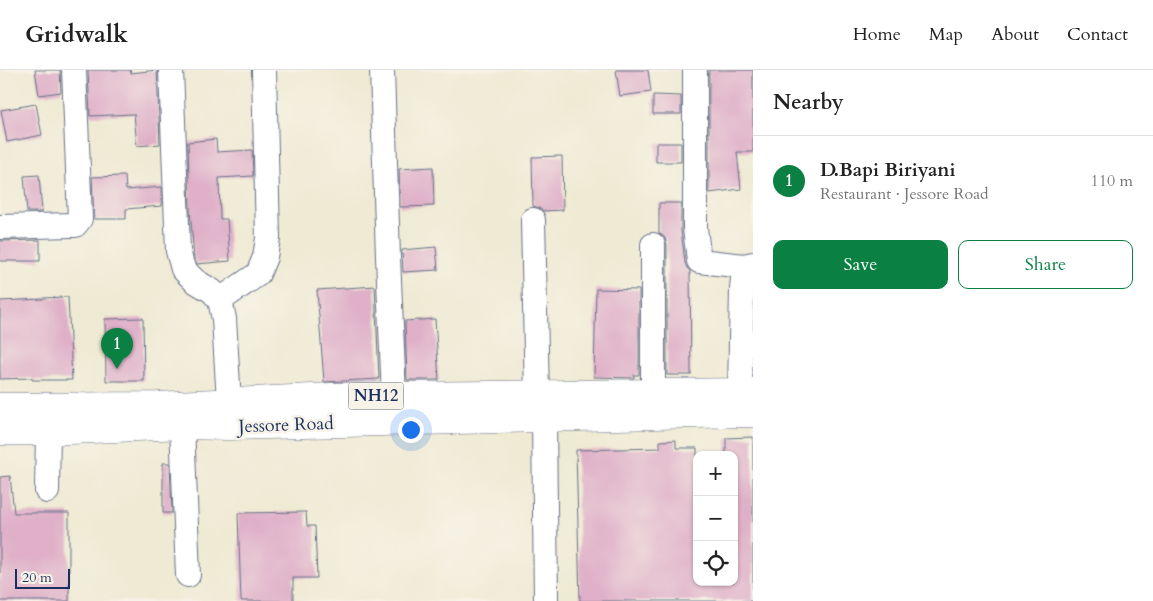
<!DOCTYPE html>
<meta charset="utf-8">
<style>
:root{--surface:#fff;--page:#f2f2f2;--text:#222;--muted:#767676;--line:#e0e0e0;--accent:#0b8043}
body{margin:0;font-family:Cardo,serif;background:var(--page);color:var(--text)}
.controls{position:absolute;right:15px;bottom:15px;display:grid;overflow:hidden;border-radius:10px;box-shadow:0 1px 4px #0004}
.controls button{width:45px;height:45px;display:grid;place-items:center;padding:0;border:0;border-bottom:1px solid var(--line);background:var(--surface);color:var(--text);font:25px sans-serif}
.scale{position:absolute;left:15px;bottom:12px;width:55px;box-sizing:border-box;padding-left:5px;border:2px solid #1b2f5e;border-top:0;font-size:14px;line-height:18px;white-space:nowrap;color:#1b2f5e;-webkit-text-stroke:4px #f7f3e8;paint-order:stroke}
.you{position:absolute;left:410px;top:359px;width:18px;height:18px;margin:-12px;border:4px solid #fff;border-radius:50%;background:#1a73e8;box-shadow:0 0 0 8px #1a73e833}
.badge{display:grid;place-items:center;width:32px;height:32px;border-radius:50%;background:var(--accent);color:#fff;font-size:16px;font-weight:700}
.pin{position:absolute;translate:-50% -41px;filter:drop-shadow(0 1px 2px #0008)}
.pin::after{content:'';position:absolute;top:26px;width:18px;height:15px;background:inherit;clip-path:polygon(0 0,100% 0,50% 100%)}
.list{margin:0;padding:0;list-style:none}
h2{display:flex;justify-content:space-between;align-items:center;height:65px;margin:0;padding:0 20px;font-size:21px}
h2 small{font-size:16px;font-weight:400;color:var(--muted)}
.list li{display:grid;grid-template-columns:32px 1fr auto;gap:15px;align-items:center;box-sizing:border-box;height:90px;padding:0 20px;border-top:1px solid var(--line)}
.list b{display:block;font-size:19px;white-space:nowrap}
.list p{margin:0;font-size:16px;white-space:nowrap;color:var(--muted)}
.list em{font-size:16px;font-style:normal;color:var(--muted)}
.actions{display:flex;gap:10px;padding:15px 20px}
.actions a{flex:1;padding:11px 0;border:1px solid var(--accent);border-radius:10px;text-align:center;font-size:18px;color:var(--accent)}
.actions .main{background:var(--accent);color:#fff}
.icon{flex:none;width:28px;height:28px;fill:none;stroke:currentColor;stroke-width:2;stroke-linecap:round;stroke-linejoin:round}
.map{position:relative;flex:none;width:753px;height:531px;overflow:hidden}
header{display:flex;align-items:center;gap:30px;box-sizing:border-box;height:70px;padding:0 25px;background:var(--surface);border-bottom:1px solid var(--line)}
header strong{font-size:24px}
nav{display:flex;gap:28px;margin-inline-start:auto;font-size:18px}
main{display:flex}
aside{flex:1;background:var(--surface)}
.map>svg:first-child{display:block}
.building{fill:#dfb0c8}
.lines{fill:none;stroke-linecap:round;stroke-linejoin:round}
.minor-casing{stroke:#657087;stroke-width:26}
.highway-casing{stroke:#657087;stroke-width:29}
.minor{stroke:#fff;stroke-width:24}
.highway{stroke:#fff;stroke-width:28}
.labels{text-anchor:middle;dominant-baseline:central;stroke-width:5;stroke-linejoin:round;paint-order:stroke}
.shield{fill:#f7f3e8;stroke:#5d6a87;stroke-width:1}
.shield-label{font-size:16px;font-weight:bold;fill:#1b2f5e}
.street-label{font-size:18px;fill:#1b2f5e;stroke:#f7f3e8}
</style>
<header>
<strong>Gridwalk</strong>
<nav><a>Home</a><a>Map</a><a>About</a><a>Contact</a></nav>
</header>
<main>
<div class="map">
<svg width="753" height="531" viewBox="0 0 753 531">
<rect width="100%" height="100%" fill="#f7f3e8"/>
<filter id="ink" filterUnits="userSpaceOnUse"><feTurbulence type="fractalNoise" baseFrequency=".02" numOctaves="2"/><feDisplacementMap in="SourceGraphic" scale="10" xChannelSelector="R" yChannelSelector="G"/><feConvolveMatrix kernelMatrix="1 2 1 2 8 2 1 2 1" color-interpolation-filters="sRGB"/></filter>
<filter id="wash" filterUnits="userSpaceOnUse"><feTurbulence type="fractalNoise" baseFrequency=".0096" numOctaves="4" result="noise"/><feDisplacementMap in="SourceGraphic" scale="20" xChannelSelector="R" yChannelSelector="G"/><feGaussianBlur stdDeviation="1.12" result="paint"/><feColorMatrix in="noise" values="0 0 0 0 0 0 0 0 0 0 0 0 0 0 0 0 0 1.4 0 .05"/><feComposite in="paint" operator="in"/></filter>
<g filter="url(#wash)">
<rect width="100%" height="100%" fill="#efead3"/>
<g id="blocks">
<path class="building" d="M35,0H60L61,22L39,25Z
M88,0H130L131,3L157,0L160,74L137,76L134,44L90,46Z
M616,0H648L651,22L620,26Z
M709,0H753V82H737L741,119L709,123Z
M653,25L681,26V44H653Z
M36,34L42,65L7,72L1,40Z
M216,69L217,82L252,80L253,106L219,108L220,149H227L230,191L197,194L194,188L190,139L188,72Z
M656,73H681V92H656Z
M562,86L563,140L543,141L539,138L533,136L532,87Z
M433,97L434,136L400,137L399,99Z
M39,105L42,142H27L24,106Z
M125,106L126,120L162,117V136L126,139V149H94L92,107Z
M659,133H681V160L685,193L687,198L690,201L691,305H667V175L665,168L659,163Z
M40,170V191H0V171Z
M436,177L438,200L403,202L402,180Z
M375,216L379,309L324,312L317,220Z
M596,219L639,220V305H634V308L594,307Z
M68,227L72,310H32V308L0,309V231L43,229V228Z
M143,248L144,311H106L105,249Z
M435,249L439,310H407L405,251Z
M753,367V531H580L576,380L660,378V371L676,370V378H697V512H734V385H726V368Z
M163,393H170L172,443H163Z
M10,406L14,443H69V531H0V407Z
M306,442L307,456H315L317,508H293V531H241L238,443Z"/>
</g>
</g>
<g filter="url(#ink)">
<use href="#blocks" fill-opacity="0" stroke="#657087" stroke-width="1"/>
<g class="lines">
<g class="minor-casing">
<path id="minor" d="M171,0L178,181L183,199L195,211L212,221L220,230L224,249L229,332
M382,0L388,187L394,326
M695,0V158L699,191L744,196
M533,150L537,325
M0,157L71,155H75L80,149L74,0
M653,175V323
M220,230L258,204L265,187L268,168L264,0
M740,322L742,219L744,196L753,194
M544,348L546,531
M182,355L188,505
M47,421L48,361"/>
</g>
<g class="highway-casing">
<path id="highway" d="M0,337L158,336L331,327L394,326L753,322
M0,361H48L182,355L228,356L694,344L753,343"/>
</g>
<use href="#minor" class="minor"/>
<use href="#highway" class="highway"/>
</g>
</g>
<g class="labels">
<rect class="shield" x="348.5" y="312.5" width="55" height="27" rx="4"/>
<g class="shield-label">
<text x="376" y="326">NH12</text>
</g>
<g class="street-label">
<text transform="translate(286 355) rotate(-2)">Jessore Road</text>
</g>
</g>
</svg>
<div class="controls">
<button>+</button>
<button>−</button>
<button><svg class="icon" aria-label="locate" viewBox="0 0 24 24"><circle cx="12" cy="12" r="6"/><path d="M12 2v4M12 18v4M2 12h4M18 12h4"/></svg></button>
</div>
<div class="scale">20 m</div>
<div class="you"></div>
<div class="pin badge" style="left:117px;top:299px">1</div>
</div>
<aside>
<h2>Nearby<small></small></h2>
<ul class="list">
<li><span class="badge">1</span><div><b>D.Bapi Biriyani</b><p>Restaurant · Jessore Road</p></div><em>110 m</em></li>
</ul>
<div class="actions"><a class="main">Save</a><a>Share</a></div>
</aside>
</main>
